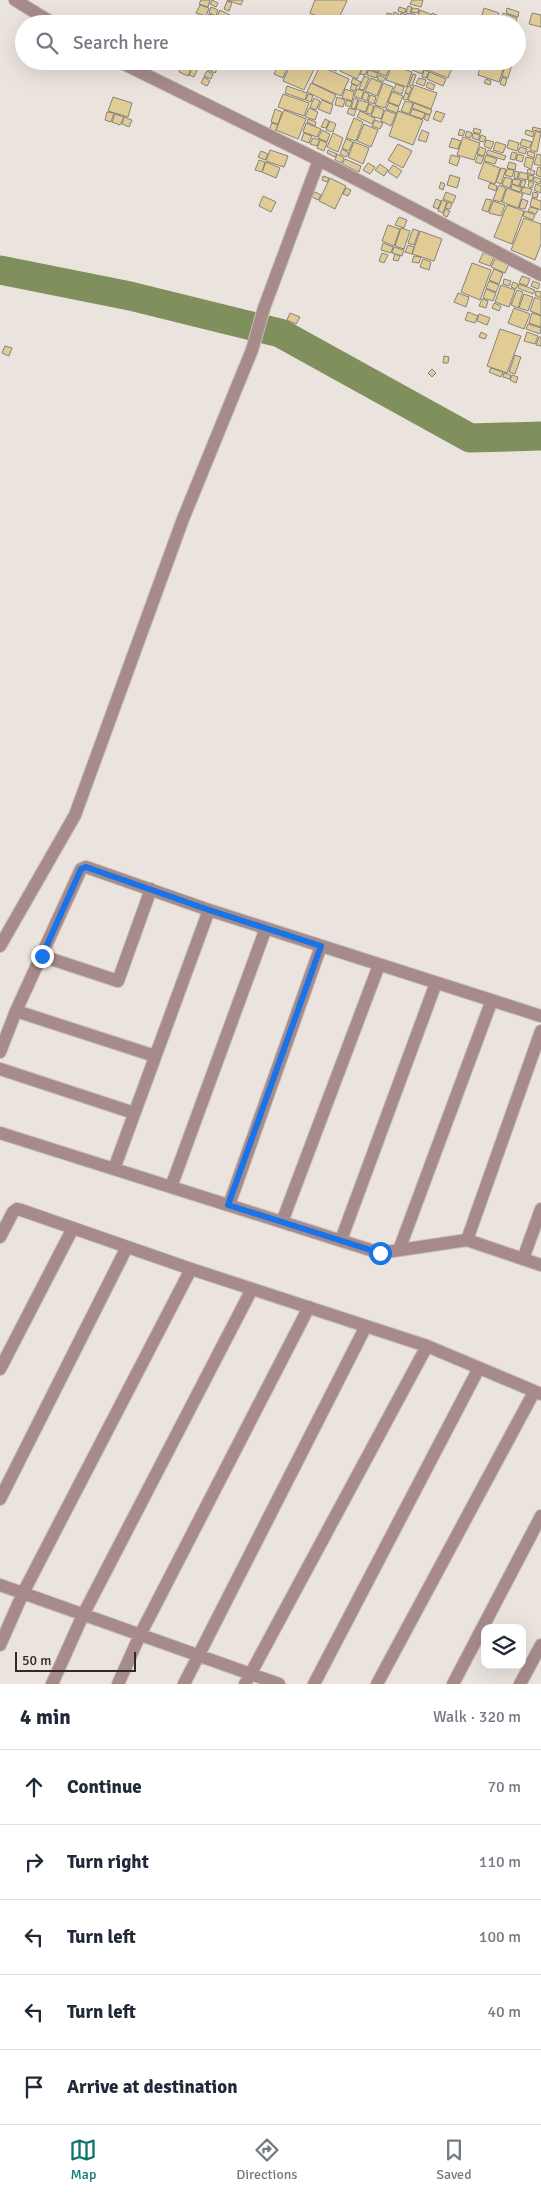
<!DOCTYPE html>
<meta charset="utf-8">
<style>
:root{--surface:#fff;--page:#f6f6f7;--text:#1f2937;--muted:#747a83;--line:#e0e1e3;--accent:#0f766e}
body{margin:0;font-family:Signika,sans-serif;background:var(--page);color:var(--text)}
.controls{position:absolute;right:15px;bottom:15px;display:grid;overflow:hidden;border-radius:10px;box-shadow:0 5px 20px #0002}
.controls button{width:45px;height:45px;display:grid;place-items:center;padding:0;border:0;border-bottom:1px solid var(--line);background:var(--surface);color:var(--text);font:25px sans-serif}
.scale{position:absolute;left:15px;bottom:12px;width:121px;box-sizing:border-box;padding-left:5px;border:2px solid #2d2a28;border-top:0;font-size:14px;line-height:18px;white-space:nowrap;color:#2d2a28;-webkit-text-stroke:4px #ebe3de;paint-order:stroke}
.stop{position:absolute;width:15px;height:15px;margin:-11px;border:4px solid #1a73e8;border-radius:50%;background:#fff}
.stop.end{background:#1a73e8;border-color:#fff;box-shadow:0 1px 5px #0008}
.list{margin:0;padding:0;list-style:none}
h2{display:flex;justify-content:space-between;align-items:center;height:65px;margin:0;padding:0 20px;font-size:21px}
h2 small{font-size:16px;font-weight:400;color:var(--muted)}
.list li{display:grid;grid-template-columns:32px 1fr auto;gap:15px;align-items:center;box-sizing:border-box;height:75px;padding:0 20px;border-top:1px solid var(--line)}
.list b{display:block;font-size:19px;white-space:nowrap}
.list em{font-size:16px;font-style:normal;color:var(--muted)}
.icon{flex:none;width:28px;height:28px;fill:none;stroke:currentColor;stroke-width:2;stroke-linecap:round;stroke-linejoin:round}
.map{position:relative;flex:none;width:541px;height:1684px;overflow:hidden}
.search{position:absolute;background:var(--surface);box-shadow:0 5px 20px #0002;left:15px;right:15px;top:15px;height:55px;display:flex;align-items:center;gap:12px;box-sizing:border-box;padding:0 18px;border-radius:28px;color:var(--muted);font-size:19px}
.sheet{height:440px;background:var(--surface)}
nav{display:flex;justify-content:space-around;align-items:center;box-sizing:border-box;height:70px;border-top:1px solid var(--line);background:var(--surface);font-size:14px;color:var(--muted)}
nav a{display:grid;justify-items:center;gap:2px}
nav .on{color:var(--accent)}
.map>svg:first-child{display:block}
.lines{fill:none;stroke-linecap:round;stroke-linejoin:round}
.river{stroke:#80905d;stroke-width:29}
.building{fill:#e1cc96;stroke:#86837c}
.minor-casing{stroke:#c5beba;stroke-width:14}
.minor{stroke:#a78b8a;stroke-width:12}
.route{stroke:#1a73e8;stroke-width:6}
</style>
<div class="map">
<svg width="541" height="1684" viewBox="0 0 541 1684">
<rect width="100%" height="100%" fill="#ebe3de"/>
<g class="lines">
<path class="river" d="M0,270L130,296L280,333L470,438L541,436"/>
</g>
<path class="building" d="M201,0H210L208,7L199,4Z
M212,0L218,3L216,7L210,4Z
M227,0H243L241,5Z
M315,0H346L347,1L336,24H333L310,13Z
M412,0H423L421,7L410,4Z
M227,1L232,3L229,11L224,9Z
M200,5L209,8L206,16L196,13Z
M408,6L412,7L410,14L406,13Z
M211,7L218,10L216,16L209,13Z
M399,7L406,9L405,13L398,11Z
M413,8L419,9L418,13L411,12Z
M484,8L499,13L496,24H479Z
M507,8L519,12L518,17L506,13Z
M220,10L230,15L227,22L217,17Z
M420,10L430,14L426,24H415Z
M394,12L399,14L398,19L393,17Z
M387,13L392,14L391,22H386Z
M401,13L410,16L408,21L399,18Z
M412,13L416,15L414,22L409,21Z
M432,13L443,18L441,24H428Z
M503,13L517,18L515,24H499Z
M532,13L541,15V27L529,24Z
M209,14L219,19L217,24L204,23Z
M198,15L205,18L203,24H194Z
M310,15L317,18L314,24L307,21Z
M344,16L352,20L351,24H340Z
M230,18L235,20L234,24L228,23Z
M319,18L330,23L319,24L317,23Z
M445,18L452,22L451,24L442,23Z
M399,20L413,24H398Z
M190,61H200L197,69L188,65Z
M201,61H221L215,73L199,66Z
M292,61H318L304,90L283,81Z
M321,61H341L336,71L320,64Z
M344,61H366L357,79L340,71Z
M366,61L370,62L368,68L364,67Z
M383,61L391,65L386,76L378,73Z
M390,61H401L399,66Z
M402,61H414L411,69L400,66Z
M416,61L426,64L422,74L412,70Z
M429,61H455L448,78L425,69Z
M482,61H506L499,82L478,75Z
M507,61H513L508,78L502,76Z
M280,62L288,66L283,78L274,74Z
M371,62L379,65L377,72L369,68Z
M392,65L412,72L407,87L386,80Z
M181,66L191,69L188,76L179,72Z
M320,66L349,79L341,96L312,83Z
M363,67L368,69L365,75L360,74Z
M192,68L197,70L194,77L189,75Z
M368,70L378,73L376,78L367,75Z
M424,70L429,72L426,78L422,77Z
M207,71L213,74L211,79L204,76Z
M429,72L446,79L443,86L427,79Z
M413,74L416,75L412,86L409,85Z
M379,75L386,78L383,82L377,79Z
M364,76L369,78L364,90L359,89Z
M204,77L210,81L207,86L201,83Z
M502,77L507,79L505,86L500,84Z
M353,78L361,82L358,86L351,83Z
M371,78L382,83L377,96L365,91Z
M419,78L426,80L424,86L416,83Z
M486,79L491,81L490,85L484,83Z
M428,82L435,85L433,90L426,87Z
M311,83L336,95L332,104L307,92Z
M383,83L393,87L385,108L375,105Z
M352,84L357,86L355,91L350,89Z
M396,84L404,87L402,94L393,91Z
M414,85L437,93L431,109L408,100Z
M287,86L307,93L305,100L285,93Z
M408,86L412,88L409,94L405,92Z
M345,89L354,92L352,101L342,98Z
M357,89L364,91L361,99L354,96Z
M364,92L369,94L367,101L362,99Z
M392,92L403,96L399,106L388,102Z
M405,93L409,95L407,100L403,99Z
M283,94L309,103L304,116L278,107Z
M308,94L313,95L311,102L306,100Z
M370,95L376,97L374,104L368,102Z
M113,97L132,103L128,117L108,111Z
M337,97L345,100L343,107L335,105Z
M314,98L320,101L316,110L310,107Z
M354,98L358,99L355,109L351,108Z
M322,100L333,105L330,114L318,109Z
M347,100L352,102L350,107L345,105Z
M359,100L369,103L365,112L356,109Z
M405,101L413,103L409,114L401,111Z
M389,103L399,107L397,113L386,109Z
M414,103L432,110L430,115L412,108Z
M369,104L374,106L371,114L366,113Z
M375,106L384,110L381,119L371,116Z
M309,108L318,112L315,120L305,117Z
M349,108L356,110L354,116L347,113Z
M275,109L282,112L278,124L271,122Z
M412,109L425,113L423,119L410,115Z
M284,110L306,119L298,139L276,130Z
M385,110L396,114L391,126L381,121Z
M360,111L375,118L372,124L357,117Z
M398,111L423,120L413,145L389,136Z
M436,111L445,114L441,122L433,119Z
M107,112L114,113L111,122L105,120Z
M115,114L124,117L120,125L112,122Z
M426,114L430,115L428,121L424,119Z
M124,117L132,120L129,127L122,124Z
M354,118L363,122L356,141L346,138Z
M308,119L316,122L315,126L307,122Z
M325,119L329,121L326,128L321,127Z
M375,120L383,123L380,129L372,126Z
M330,121L336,124L333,132L326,130Z
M272,123L278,125L275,132L269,130Z
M306,123L321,129L317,137L303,132Z
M364,124L378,130L371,147L357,141Z
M533,127L541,129V132L532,130Z
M474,128L481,130L480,134L473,132Z
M460,129L465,131L463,136L458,135Z
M322,130L330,134L327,142L318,138Z
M422,130L429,133L426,142L418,140Z
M526,130L534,132L533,137L525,134Z
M467,131L472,133L470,138L465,136Z
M536,131L541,133L537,152L530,150Z
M304,133L312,136L309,143L301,140Z
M333,133L343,138L338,152L327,147Z
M473,133L480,135L478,140L472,138Z
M481,135L486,137L484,142L479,141Z
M463,137L480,143L474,160L457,155Z
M313,138L320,140L317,146L310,144Z
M452,138L461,141L458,149L449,147Z
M346,139L353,142L349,151L342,148Z
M522,139L532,142L529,148L520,145Z
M320,140L327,143L324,151L317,148Z
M486,140L494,142L491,149L484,146Z
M509,140L519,143L517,151L507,148Z
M354,142L369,148L363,164L348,157Z
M496,142L506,145L503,153L493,150Z
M398,144L412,151L403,168L388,160Z
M480,147L486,149L484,156L477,154Z
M520,147L527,149L525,154L518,152Z
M342,149L349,153L346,157L340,154Z
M270,150L288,156L284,167L266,161Z
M328,150L337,154L335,157L327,153Z
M488,150L506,156L504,160L486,154Z
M261,151L268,154L265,160L258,157Z
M528,151L535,153L534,158L527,155Z
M512,152L517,153L515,160L510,159Z
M337,154L344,158L341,163L335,160Z
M518,154L524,156L522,162L516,160Z
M537,154L541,155V166L534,164Z
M451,155L460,157L457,166L449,163Z
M478,155L484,157L481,164L475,162Z
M486,155L497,159L495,164L484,161Z
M526,157L534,159L531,169L524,166Z
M345,159L361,166L359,172L342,164Z
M259,160L265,162L262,172L255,170Z
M266,162L280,168L276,178L262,172Z
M484,162L500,168L495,184L478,178Z
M509,162L516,164L515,170L507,168Z
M368,163L375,167L370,174L363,170Z
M380,164L388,170L384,176L375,170Z
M393,165L402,171L397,178L388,172Z
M538,167L541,168V177L536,175Z
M501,168L506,169L501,184L496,182Z
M507,169L514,170L512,177L505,175Z
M528,169L535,171L534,175L527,173Z
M515,171L519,172L517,179L514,178Z
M520,172L528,174L527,180L518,178Z
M450,175L460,178L457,188L447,185Z
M529,175L534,176L532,181L528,180Z
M323,176L329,178L327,182L322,180Z
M505,177L512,179L510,188L502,185Z
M535,177L541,179L540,184L533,181Z
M330,178L346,186L335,209L319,201Z
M513,179L521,180L519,186L512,184Z
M522,180L526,181L524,187L520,186Z
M529,181L534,183L532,188L528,186Z
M441,182L445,184L443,190L439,188Z
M490,183L497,186L496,191L488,188Z
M512,184L522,188L520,192L511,189Z
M536,184L541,186V193L534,190Z
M499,185L506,188L501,202L493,200Z
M523,187L532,189L530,195L521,192Z
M346,188L351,190L348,196L343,194Z
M507,188L523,194L518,208L502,202Z
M315,192L321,195L318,200L312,197Z
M446,192L456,196L453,203L443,199Z
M533,192L538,193L537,198L532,197Z
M263,196L276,202L271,212L259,206Z
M532,198L541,201V210L530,206Z
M436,199L441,201L438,209L433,207Z
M486,199L492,200L488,212L482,210Z
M522,199L528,201L525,209L519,208Z
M442,200L447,202L443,213L438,211Z
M493,201L505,205L501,216L489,213Z
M448,202L452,204L450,209L445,208Z
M507,205L524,211L512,244L494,237Z
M530,207L538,209L536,214L528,211Z
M445,209L450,211L447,217L443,215Z
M525,211L535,215L533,220L523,216Z
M399,217L407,220L404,228L395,225Z
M524,218L541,224V244L535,260L511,250Z
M388,225L400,229L394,246L382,241Z
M401,228L410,231L404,249L395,246Z
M413,229L419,231L414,245L408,243Z
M420,231L442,239L434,261L412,254Z
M383,243L393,247L391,253L381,250Z
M408,245L414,247L412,254L405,252Z
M394,247L404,250L402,256L392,253Z
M382,253L388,255L384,263L379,261Z
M483,253L494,257L490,266L479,262Z
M395,254L400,256L398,261L393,260Z
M414,256L421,257L419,263L412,262Z
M423,259L431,262L429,270L420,267Z
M495,259L509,264L505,273L491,267Z
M472,263L491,270L480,300L461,292Z
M494,269L503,273L499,284L489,280Z
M522,276L530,279L527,286L519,283Z
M504,279L511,281L509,286L503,284Z
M489,281L499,285L496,292L486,288Z
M533,281L540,284L538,289L531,286Z
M513,282L518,284L516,289L511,287Z
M519,284L535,290L533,294L518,288Z
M501,285L515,290L509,307L495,302Z
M486,289L496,293L493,301L483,298Z
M517,290L523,292L518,308L511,305Z
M536,291L541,292V298L535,295Z
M458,293L469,297L466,307L454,302Z
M524,294L533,297L528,311L519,308Z
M535,297L541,300V315L530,311Z
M482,299L488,301L486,308L479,306Z
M494,303L501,306L499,311L492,308Z
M514,308L530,314L524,329L508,323Z
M468,312L478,316L475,323L465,320Z
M290,313L300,317L296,324L287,320Z
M532,313L541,316V327L529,323Z
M479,314L490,318L487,325L477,321Z
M528,324L541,328L540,334L526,329Z
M500,329L521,336L507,373L487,366Z
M481,332L487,335L485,339L479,337Z
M527,332L538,336L535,344L524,341Z
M539,337H541V346L536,345Z
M5,346L12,348L9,356L2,353Z
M515,355L521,357L515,374L509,372Z
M444,356L449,357L448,363H443Z
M491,368L503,372L501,377L489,372Z
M432,369L436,373L432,377L428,373Z
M504,373L511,375L510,379L503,377Z
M512,375L518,377L516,383L510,380Z"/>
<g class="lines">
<g class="minor-casing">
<path id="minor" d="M15,0L54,24
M118,61L319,160L541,275
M0,946L75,815L183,519L252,350L264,308L319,160
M42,956L118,981L151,889
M16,1011L155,1056
M0,1052L16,1011L81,869L86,867L209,910L541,1016
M0,1069L134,1113
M0,1133L380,1253L467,1240L541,1265
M114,1169L209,910
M171,1187L266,928
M229,1205L321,946
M282,1222L379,965
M0,1237L13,1212L17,1209L21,1210L191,1269L427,1346L541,1394
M341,1240L436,983
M467,1240L541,1031
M399,1250L492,1000
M523,1259L541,1209
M0,1369L73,1228
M0,1499L127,1247
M0,1585L279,1684
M0,1645L23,1593L191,1269
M52,1684L83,1615L252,1289
M118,1684L140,1635L309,1307
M184,1684L366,1326
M245,1684L427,1346
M314,1684L479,1368
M377,1684L534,1392
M453,1684L541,1516
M520,1684L541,1645"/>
</g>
<use href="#minor" class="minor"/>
</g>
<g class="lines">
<path class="route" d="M42,956L81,869L86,867L209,910L321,946L228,1205L380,1253"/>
</g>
</svg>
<div class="controls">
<button><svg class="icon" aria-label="layers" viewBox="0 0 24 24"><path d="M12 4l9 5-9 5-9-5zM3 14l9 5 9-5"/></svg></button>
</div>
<div class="scale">50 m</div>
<div class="stop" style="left:380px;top:1253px"></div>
<div class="stop end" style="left:42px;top:956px"></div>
<div class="search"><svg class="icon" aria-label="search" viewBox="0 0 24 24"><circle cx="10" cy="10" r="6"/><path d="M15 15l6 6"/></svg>Search here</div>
</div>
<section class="sheet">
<h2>4 min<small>Walk · 320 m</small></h2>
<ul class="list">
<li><svg class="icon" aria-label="ahead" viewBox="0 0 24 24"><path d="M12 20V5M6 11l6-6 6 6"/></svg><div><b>Continue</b></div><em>70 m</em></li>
<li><svg class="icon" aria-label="right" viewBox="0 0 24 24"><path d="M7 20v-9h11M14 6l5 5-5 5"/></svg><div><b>Turn right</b></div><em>110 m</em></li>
<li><svg class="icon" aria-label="left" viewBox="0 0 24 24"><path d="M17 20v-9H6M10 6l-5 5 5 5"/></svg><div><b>Turn left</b></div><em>100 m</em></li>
<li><svg class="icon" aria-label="left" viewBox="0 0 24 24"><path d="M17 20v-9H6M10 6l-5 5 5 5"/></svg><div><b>Turn left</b></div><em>40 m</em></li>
<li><svg class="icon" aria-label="arrive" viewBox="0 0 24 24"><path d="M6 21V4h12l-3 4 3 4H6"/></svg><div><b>Arrive at destination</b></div></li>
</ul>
</section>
<nav>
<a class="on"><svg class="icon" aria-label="map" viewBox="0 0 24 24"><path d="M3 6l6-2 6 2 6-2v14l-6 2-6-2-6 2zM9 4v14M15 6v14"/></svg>Map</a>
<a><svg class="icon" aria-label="directions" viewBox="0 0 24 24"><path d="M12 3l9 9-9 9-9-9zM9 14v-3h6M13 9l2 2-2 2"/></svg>Directions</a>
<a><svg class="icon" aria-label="saved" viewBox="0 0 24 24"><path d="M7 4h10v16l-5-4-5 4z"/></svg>Saved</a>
</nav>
